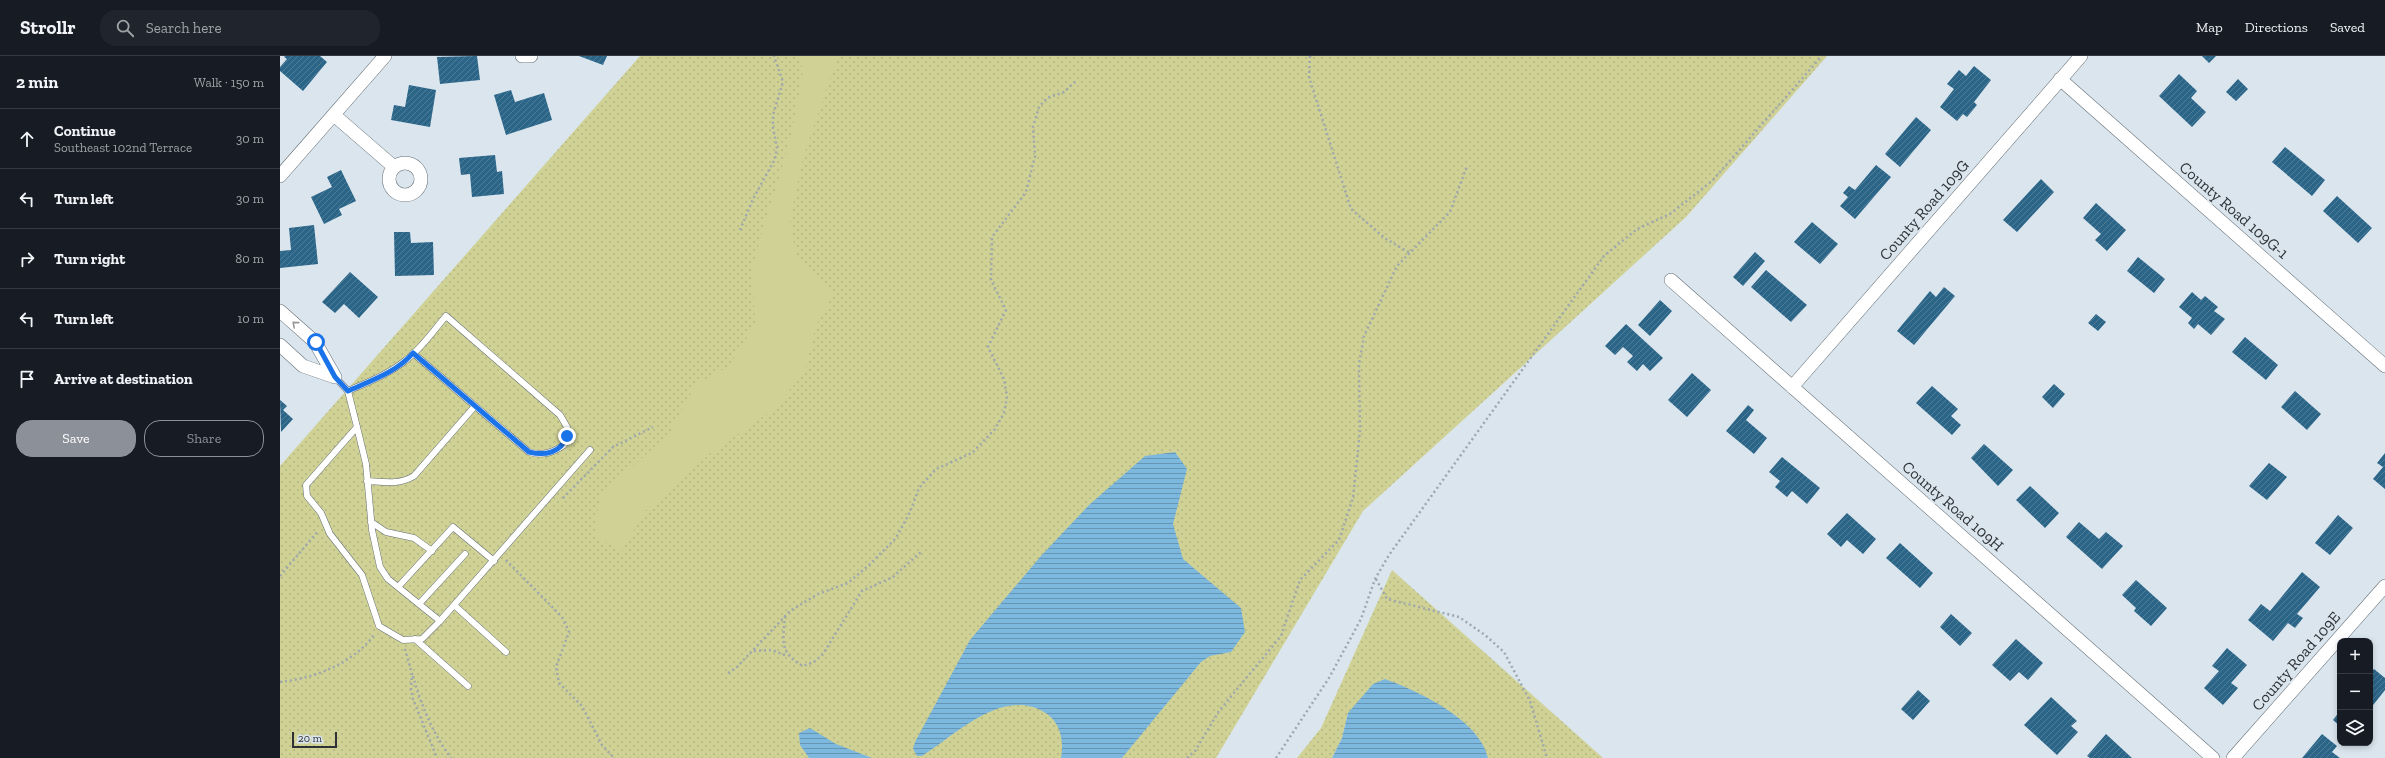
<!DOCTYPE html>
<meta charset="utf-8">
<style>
:root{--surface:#171b24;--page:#20242c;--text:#f1f3f6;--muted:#9ea1a6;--line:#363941;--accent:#8c9099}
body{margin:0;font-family:"Zilla Slab",serif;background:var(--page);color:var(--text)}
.controls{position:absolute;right:12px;bottom:12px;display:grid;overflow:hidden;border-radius:8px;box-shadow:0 2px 6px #0003}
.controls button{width:36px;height:36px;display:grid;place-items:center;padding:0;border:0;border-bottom:1px solid var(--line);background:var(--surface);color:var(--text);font:20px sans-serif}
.scale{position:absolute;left:12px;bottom:10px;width:45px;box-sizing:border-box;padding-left:4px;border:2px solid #2e3236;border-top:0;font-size:11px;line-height:14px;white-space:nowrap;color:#2e3236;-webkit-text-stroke:3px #dae5ee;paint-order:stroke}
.stop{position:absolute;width:12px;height:12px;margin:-9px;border:3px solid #1a73e8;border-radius:50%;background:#fff}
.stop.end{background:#1a73e8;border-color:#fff;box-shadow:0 1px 4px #0008}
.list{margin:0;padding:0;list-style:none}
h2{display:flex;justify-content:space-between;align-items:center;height:52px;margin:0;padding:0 16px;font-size:17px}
h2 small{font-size:13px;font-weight:400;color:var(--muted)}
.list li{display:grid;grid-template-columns:26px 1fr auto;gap:12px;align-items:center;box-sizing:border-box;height:60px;padding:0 16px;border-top:1px solid var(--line)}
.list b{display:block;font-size:15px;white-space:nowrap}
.list p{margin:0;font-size:13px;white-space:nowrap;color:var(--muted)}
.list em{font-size:13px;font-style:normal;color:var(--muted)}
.actions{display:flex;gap:8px;padding:12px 16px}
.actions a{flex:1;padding:9px 0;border:1px solid var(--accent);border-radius:16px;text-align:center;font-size:14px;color:var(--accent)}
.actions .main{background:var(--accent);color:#fff}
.icon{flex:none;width:22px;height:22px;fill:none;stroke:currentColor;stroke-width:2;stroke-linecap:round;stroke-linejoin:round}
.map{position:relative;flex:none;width:2105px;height:702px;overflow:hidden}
header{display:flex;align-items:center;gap:24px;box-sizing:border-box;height:56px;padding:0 20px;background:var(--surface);border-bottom:1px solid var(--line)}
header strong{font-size:19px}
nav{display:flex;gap:22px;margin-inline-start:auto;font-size:14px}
.search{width:280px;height:36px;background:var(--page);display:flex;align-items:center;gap:10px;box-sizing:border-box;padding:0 14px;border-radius:16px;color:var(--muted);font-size:15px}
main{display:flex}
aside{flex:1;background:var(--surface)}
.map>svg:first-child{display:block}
.grass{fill:url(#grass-dots)}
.garden{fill:#d0d295}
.water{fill:url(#water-rules)}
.building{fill:url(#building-hatch)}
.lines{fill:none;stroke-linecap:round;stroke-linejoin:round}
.lane-casing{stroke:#646e75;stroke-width:7}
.street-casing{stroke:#646e75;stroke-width:14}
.path{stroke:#9ea7ae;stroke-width:2.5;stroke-dasharray:2 3;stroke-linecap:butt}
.lane{stroke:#fff;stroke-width:6}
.street{stroke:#fff;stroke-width:13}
.oneway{stroke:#96989a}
.route{stroke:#1a73e8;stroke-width:5}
.labels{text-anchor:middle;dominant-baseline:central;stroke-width:4;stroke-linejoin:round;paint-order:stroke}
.street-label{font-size:16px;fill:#2e3236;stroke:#dae5ee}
</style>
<header>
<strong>Strollr</strong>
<div class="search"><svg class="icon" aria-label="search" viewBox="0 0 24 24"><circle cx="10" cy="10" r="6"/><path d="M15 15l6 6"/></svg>Search here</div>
<nav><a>Map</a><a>Directions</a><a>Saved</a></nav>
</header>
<main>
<aside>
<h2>2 min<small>Walk · 150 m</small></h2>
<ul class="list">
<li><svg class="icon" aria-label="ahead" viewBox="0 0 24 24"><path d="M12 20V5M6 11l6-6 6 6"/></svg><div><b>Continue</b><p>Southeast 102nd Terrace</p></div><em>30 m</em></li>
<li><svg class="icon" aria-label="left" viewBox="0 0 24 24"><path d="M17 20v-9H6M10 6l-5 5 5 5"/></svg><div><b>Turn left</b></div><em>30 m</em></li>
<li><svg class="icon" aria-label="right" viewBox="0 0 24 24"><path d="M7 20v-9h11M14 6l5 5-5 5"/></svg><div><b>Turn right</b></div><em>80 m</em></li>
<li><svg class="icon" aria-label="left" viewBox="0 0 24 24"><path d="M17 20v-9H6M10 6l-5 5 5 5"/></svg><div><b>Turn left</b></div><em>10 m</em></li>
<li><svg class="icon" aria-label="arrive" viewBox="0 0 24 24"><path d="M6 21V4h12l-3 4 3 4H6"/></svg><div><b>Arrive at destination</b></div></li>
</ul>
<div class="actions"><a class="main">Save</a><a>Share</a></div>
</aside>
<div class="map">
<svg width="2105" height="702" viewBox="0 0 2105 702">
<defs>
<pattern id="grass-dots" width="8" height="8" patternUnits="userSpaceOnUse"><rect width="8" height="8" fill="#d0d295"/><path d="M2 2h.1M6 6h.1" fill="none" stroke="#b3b581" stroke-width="1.8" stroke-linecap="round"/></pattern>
<pattern id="water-rules" width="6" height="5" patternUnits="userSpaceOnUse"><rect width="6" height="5" fill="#7db8de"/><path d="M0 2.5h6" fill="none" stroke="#6796b5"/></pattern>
<pattern id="building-hatch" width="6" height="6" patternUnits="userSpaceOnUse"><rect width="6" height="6" fill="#2b6588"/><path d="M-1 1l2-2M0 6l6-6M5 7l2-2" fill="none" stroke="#507c97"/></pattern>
</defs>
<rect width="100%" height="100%" fill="#dae5ee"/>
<path class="grass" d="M360,0H1547L1406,161L1083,455L936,702H0V410Z
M1112,514L1323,702H1208L1194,676L1068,657L1062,682L1052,702H1017L1041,672Z"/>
<path class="garden" d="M519,0H558L523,102L510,164L517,203L554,237L536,270L525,316L494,353L431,397L365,455L342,495L314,480L320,441L390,376L415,329L449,310L475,268L472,211L512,77L523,14Z"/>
<path class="water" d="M895,396L907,413L893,468L903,503L961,552L965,576L951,596L930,600L921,606L842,702H781C784,686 781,668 767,658C724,629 677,678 642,700H637L633,693L635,686L690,584L760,501L809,449L865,400Z
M1105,623C1138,635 1200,664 1208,702H1052L1062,682L1068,657L1093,628Z
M530,672L556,688L592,702H529L520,689L519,677Z"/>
<path class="building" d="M5,0H40L47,6L23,35L0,15V11L7,3L4,1Z
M197,0L200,24L160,28L157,1Z
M299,0H327L323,9Z
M1922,0H1936L1929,7Z
M1694,10L1711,24L1694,46L1697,49L1687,61L1683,58L1677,65L1660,51L1674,33L1667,28L1679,14L1686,20Z
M1899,18L1917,35L1911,42L1926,56L1912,71L1879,40Z
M1958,23L1968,33L1956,45L1946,36Z
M129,29L156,34L150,71L111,64L114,49L125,51Z
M231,34L235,46L264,37L272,64L226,79L214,39Z
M1636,61L1651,74L1620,111L1605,98Z
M2005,91L2045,124L2032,140L1992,106Z
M215,99L217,116L222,115L224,138L192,141L190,118L181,119L179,102Z
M1596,109L1611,121L1575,163L1560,150L1568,141L1563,137L1569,130L1575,134Z
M61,114L76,145L59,153L62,159L44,168L31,141L52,131L47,121Z
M1761,123L1774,136L1737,176L1723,164Z
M2057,140L2092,172L2078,187L2043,155Z
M1816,147L1846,174L1827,195L1815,184L1821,178L1803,162Z
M1532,166L1558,188L1540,208L1514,186Z
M34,169L38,208L0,212V195L11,194L9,172Z
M114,176H130L131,187L153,186L154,219L115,220Z
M1475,196L1485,205L1463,230L1453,221Z
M1858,201L1885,223L1874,237L1847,215Z
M1486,214L1527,249L1511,266L1471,231Z
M70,216L98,241L79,262L64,248L55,257L42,246Z
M1664,231L1675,240L1634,289L1617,275L1650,235L1656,241Z
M1912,236L1921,244L1925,240L1938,251L1934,255L1945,263L1931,279L1918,268L1914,273L1908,267L1912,262L1899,251Z
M1380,244L1392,255L1370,280L1358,269Z
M1816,258L1826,266L1818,275L1808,267Z
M1346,268L1383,302L1370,315L1363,308L1357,315L1347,306L1353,300L1343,291L1335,299L1325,290Z
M1965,281L1998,309L1986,324L1952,296Z
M1412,317L1431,334L1407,361L1388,344Z
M1774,328L1785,338L1773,352L1762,341Z
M1652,330L1678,353L1671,360L1681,369L1672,379L1636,347Z
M2015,335L2041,358L2027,374L2001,351Z
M0,344L7,350L3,354L13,363L1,376Z
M1468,349L1474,354L1466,364L1487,382L1474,398L1446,375Z
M1704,388L1733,414L1718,430L1691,402Z
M2105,397V433L2093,423L2103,411L2097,407Z
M1502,401L1540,432L1527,448L1512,435L1507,441L1495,431L1500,425L1489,416Z
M1989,407L2007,421L1987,444L1969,430Z
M1750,430L1779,457L1765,472L1736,444Z
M1567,457L1596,483L1583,498L1567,484L1561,491L1547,478Z
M2058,459L2073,472L2050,499L2035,487Z
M1799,466L1819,483L1826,476L1843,490L1822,513L1786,481Z
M1620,487L1653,517L1640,532L1606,502Z
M2022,516L2040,531L2017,558L2023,562L2015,572L2008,567L1993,585L1968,564L1981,548L1990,555Z
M1856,524L1887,552L1871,570L1854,555L1856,552L1842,539Z
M1671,558L1692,577L1680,590L1660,571Z
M1736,583L1763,607L1748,624L1739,616L1730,625L1712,609Z
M1947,592L1967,609L1951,627L1958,632L1943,649L1924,632L1939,615L1932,610Z
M2094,613L2105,622V634L2090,653V618Z
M1638,634L1650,645L1633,664L1621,653Z
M1771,641L1797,665L1791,670L1798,676L1777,699L1744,669Z
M2060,655V670L2053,664Z
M1826,678L1852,702H1810L1807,700Z
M2042,678L2057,690L2052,696L2060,702H2022Z"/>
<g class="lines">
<g class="lane-casing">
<path id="lane" d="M55,321L68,335L77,371L86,408L92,474L100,511L108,523L160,565
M68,335C88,326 109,318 126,304C141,293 154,274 166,260L280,359L287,371L284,389C272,397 263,400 249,396L133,297
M77,371L26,429L27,440L41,457L50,478L82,519L99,570L123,584L142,583L160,565L310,394
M87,425C105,426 119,429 134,420L195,350
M91,466L106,476L134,482L152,495
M118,531L173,471L214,505
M139,548L185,498
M174,549L226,596
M135,583L188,630"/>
</g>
<g class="street-casing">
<path id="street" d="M242,0H251
M1780,23L2105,310
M54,59L114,111
M109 123a16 16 0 1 1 32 0a16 16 0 1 1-32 0Z
M0,120L105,0
M1391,224L1933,702
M0,255L35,286L55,321
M0,289L23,310L55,321
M1512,331L1801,0
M1953,702L2105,530"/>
</g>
<path class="path" d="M1030,0L1029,21L1071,153L1106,183L1130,197
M460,174L473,143L495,103L497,91L493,72V59L503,26L494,0
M283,442L333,391L373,371
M226,504L282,561L289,576L276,611L279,627L302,650L322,689L334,702
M0,520L38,475
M1096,523L1107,543L1179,561L1205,579L1224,596L1250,645L1267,702
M505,560C503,585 499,597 523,610L534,606L543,598L582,535L613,521L641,496
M125,593L132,618L131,633L133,643L157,702
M474,595L492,594L507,600
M448,617L456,612L510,555L538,538L568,527L589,509L616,482L630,456L639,432L656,413L692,397L715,373L724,357L727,341L724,323L708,291L726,254L711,224L712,181L746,136L755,100L753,71L759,51L767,42L784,36L796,25
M133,620C141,649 153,678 171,702
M0,626C35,622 72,608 94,579
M907,702L915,695L939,655L1001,580L1020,524L1059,484L1073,442L1080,375L1079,308L1084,280L1117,210L1170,156L1187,110
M996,702L1049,622L1081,563L1095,523L1109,499L1324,200L1357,173L1390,158L1432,125L1542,0"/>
<use href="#lane" class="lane"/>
<use href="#street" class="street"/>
</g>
<defs><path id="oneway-chevron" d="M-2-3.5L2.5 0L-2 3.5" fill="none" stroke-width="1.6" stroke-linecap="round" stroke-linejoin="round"/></defs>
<use class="oneway" href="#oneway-chevron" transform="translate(15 268) rotate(-139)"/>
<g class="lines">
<path class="route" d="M36,286L55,321L68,335C90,325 117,316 133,297L249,396C265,400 281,397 287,380"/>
</g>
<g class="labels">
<g class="street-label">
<text transform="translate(1644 154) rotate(-49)">County Road 109G</text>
<text transform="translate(1954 154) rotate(41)">County Road 109G-1</text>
<text transform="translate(1673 450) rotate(41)">County Road 109H</text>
<text transform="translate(2016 605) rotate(-49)">County Road 109E</text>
</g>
</g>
</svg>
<div class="controls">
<button>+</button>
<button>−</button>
<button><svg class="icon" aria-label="layers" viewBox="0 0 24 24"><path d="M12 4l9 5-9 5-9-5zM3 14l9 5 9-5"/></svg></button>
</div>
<div class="scale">20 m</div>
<div class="stop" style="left:36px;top:286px"></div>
<div class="stop end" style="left:287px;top:380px"></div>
</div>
</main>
